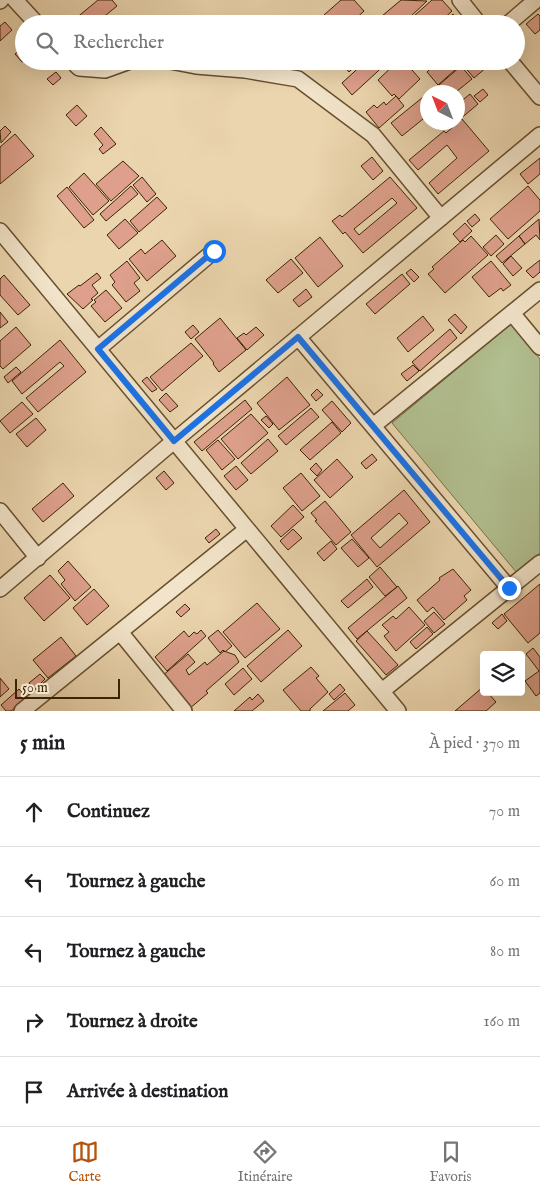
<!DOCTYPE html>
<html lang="fr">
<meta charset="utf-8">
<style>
:root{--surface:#fff;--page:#f2f2f2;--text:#202124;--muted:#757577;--line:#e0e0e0;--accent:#b45309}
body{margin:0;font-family:"IM FELL English",serif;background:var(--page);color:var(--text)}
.controls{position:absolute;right:15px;bottom:15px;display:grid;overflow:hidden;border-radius:5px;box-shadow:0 5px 20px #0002}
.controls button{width:45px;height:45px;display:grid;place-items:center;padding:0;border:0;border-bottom:1px solid var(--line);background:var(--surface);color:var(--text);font:25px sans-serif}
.compass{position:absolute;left:420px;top:85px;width:45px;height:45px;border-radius:50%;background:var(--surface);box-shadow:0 5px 20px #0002;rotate:318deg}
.scale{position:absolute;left:15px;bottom:12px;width:105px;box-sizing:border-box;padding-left:5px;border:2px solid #3d2403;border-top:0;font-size:14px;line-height:18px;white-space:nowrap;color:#3d2403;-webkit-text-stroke:4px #f2e4ca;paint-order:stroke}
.stop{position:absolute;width:15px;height:15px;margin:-11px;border:4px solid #1a73e8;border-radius:50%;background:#fff}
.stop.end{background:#1a73e8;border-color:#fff;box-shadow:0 1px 5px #0008}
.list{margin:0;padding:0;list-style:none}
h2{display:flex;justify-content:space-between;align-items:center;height:65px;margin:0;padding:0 20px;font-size:21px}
h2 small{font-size:16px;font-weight:400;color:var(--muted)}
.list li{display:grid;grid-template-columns:32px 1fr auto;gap:15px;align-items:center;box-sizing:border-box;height:70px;padding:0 20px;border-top:1px solid var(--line)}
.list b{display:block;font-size:19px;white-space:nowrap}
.list em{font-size:16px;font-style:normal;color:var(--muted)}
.icon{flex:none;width:28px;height:28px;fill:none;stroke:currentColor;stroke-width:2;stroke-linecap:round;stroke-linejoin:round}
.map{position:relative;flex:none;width:540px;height:711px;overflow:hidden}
.search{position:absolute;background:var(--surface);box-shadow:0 5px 20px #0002;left:15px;right:15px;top:15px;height:55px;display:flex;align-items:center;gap:12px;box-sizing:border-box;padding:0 18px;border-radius:28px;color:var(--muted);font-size:19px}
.sheet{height:415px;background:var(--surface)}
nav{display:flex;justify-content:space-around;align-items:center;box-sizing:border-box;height:70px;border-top:1px solid var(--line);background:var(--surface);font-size:14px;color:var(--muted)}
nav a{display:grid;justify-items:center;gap:2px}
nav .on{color:var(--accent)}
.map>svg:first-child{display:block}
.green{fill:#b1be8f;stroke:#777149}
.building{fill:#dea08c;stroke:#3d2403;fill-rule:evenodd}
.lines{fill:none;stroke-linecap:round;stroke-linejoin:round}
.minor-casing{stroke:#68502e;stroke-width:18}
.minor{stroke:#f2e4ca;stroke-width:15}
.route{stroke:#1a73e8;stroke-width:6}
</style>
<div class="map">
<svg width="540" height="711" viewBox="0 0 540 711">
<rect width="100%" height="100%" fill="#ebd5ae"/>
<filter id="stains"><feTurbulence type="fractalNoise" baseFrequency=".004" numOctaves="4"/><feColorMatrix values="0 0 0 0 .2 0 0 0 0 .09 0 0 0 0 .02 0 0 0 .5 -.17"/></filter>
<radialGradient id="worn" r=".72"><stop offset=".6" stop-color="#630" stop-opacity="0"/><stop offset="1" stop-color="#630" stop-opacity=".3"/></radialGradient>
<path class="green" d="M511,324L540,359V553L517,573L392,423Z"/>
<path class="building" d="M98,0H112L117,6L95,24H69Z
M341,0H354L364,11L350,24H331L324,15Z
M401,0L427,1L409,18L408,17L400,24H378L376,21Z
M432,0H442L452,11L438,24H420L419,22L405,24Z
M453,14L461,24H442Z
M538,14L540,16V30L535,34L526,24Z
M124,15L132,24H114Z
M5,22L12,30L0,41V26Z
M24,46V61L22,62L15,54Z
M339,61H361L349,72Z
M366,61H389L352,95L342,83Z
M398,61H404L420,79L399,99L394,94L392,96L378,80Z
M439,61H465L438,85L427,72Z
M467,61H494L474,78L463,65Z
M461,66L472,79L456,92H451L449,91L445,92L439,85Z
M56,72L61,78L53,85L47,79Z
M483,89L488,95L480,102L474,96Z
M428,93V115L402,136L391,123Z
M470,94L478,104L459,120L458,118V104Z
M396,96L404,106L379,128L366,112L374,105L377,108L384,102L386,105Z
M77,105L87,116L76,126L66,115Z
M462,119L489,151L438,194L429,183L457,158L447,145L418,170L409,160L444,131L446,133Z
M5,126L11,132L1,143L0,131Z
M101,127L116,144L103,154L99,149L103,145L94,134Z
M15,134L34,156L0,184V147Z
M372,157L383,171L373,180L361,166Z
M540,158V174L528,184L520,174Z
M123,161L139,176L111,201L96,184Z
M84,173L109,201L93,215L69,187Z
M142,177L156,194L147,202L133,185Z
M390,177L417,208L363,253L345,232L343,234L332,221L340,215L342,217ZM392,198L397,203L359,235L354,229Z
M131,186L138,194L106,221L100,214Z
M528,186L540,200V211L508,239L490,219Z
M67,187L94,220L84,228L57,196Z
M157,197L167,208L139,232L130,221Z
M475,214L480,220L472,227L467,221Z
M125,219L138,233L119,249L107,235Z
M539,219L540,240L536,235L525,244L519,236Z
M465,223L472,231L460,242L453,234Z
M496,235L504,244L491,256L483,247Z
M471,236L488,255L445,293L428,274L434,269L432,267L463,240L465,242Z
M519,236L525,244L502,263L496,256Z
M320,237L343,266L318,287L295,258Z
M162,240L176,256L147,281L129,259L141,249L145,254Z
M511,256L522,268L513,276L503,264Z
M291,259L303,273L278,293L266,280Z
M540,260V272L533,278L526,271Z
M127,261L140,278L134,283L140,291L126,302L112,285L115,282L110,275Z
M491,261L511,285L503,291L501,288L489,297L472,277Z
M411,269L419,277L414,282L406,273Z
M97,273L101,278L92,285L98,293L91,299L93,300L83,309L67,294L79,285L80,286Z
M402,274L410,284L375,314L366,304Z
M4,275L30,305L18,315L0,295V279Z
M306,289L312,297L299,307L293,300Z
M106,290L122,308L105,322L91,306L96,302L94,300Z
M0,312L8,322L0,328Z
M455,314L467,327L461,334L448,320Z
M423,316L434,330L408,352L397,338Z
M220,318L246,350L219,372L213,364L214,363L195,339Z
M193,325L199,332L191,339L185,332Z
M16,327L31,345L3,369L0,366V341Z
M256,327L264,335L247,350L237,338L244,333L246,335Z
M450,329L457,338L420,371L412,362Z
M60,340L86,372L38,412L26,398L64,366L60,362L22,394L12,381Z
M191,343L203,356L162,391L150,377Z
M413,365L419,371L407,381L401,374Z
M16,367L21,372L8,383L4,377Z
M147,377L157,389L152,392L142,381Z
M287,377L310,405L279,430L257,403Z
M317,389L323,395L316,401L311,395Z
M166,393L178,406L170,412L159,400Z
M245,400L252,409L202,451L194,442Z
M332,401L351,423L342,432L322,410Z
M22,402L33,414L10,433L0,421Z
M311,408L319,417L286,445L278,436Z
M251,414L268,433L238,459L221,439Z
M266,416L273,424L269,428L261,420Z
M36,418L46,430L27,447L16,434Z
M332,422L341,433L310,460L300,450Z
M268,439L278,451L251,474L241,463Z
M218,440L235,459L222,470L206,450Z
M372,454L377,460L366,469L361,463Z
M337,459L353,477L330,498L314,480Z
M316,463L322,470L317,476L310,469Z
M236,466L248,480L236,490L224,476Z
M164,471L174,483L166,490L156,478Z
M301,473L320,496L302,511L283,488Z
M63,483L74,496L43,522L32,509Z
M404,490L430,522L377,567L351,535ZM399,513L408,523L380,548L371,538Z
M325,501L351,532L336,545L315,521L317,520L311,513Z
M293,505L304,517L281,537L271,526Z
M216,529L220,534L209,543L205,538Z
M293,529L302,538L288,550L280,541Z
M352,539L369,558L358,567L341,548Z
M331,541L337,549L324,561L317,553Z
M68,561L91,587L75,601L61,584L65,580L58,571Z
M380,567L397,587L385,596L369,577Z
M453,569L471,590L464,596L467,600L444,620L433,607L427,612L417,600L440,580L439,578Z
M50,575L70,598L44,621L24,598Z
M367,579L373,587L348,608L341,601Z
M540,584V633L528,643L504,614Z
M398,586L407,598L357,639L348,628Z
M94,589L109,606L87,625L73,608Z
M257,603L280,629L245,658L223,632Z
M185,604L190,609L181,617L176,612Z
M409,607L425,625L396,651L384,636L389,632L382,625L393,616L396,619Z
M434,612L445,624L434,633L424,621Z
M502,614L507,621L498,629L492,623Z
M427,627L433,634L416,649L410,642Z
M201,630L206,636L167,671L155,657L184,631L189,637L194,632L197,634Z
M218,630L232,646L225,652L223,650L220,653L208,638Z
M288,630L302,646L261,682L247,666Z
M367,631L398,665L386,675L356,641Z
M61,637L76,656L48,678L33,660Z
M533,648L540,657V693L536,696L525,681L539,671L526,654Z
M224,651L235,655L239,662L206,691L208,693L189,709L161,677L188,654L195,662L186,670L189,675L205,662L207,665Z
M311,667L319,676L316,678L328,692L310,709V711H301L283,690Z
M243,668L252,679L234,695L225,684Z
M40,674L45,679L35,689L29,683Z
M0,678L9,689L0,697Z
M340,684L345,690L334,700L329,694Z
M483,687L484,692H487L496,702L486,711H455Z
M19,689L27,698L11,711H6L1,705Z
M345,693L355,705L348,711H323Z
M258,694L264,701L252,711H234L250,697L252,700Z"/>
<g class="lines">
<g class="minor-casing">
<path id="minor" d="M15,0L37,24
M460,0L479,24
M0,1L1,0
M508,24L536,0
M72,61L79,68L105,70L130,61
M170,61L196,66L245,70L298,79L373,135L441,218
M510,61L540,97
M0,231L398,711
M512,313L540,347
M298,337L509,588
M98,349L214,251
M373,426L540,290
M0,511L38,558
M0,589L174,441L540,135
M120,632L184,711
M382,691L540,563
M22,711L247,529"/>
</g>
<use href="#minor" class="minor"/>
</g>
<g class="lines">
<path class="route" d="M214,251L98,349L174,441L298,337L509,588"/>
</g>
<rect width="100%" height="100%" filter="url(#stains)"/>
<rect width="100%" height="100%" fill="url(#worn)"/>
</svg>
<div class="controls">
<button><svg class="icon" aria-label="layers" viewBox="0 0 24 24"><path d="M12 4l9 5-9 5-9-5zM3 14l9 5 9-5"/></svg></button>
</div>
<svg class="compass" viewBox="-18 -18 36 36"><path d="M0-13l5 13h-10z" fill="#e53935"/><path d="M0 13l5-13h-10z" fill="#757577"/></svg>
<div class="scale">50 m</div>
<div class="stop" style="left:214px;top:251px"></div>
<div class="stop end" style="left:509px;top:588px"></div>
<div class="search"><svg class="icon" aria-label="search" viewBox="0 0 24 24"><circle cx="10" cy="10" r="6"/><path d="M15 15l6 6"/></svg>Rechercher</div>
</div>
<section class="sheet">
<h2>5 min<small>À pied · 370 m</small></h2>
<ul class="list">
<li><svg class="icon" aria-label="ahead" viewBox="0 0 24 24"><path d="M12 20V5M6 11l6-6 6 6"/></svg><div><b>Continuez</b></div><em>70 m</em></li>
<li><svg class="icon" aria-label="left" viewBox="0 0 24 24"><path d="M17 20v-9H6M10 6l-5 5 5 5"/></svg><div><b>Tournez à gauche</b></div><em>60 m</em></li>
<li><svg class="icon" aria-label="left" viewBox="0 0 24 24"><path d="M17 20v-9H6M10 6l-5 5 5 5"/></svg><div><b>Tournez à gauche</b></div><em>80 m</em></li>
<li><svg class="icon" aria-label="right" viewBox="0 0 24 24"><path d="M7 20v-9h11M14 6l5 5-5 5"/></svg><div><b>Tournez à droite</b></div><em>160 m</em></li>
<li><svg class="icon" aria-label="arrive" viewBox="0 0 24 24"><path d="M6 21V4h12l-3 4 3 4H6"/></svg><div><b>Arrivée à destination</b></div></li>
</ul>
</section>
<nav>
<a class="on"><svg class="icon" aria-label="map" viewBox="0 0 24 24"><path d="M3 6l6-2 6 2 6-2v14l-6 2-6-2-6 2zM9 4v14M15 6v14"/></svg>Carte</a>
<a><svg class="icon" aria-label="directions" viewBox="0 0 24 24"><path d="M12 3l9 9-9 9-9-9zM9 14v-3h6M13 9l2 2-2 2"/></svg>Itinéraire</a>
<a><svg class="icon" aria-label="saved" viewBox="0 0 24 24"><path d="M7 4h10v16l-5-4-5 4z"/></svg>Favoris</a>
</nav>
